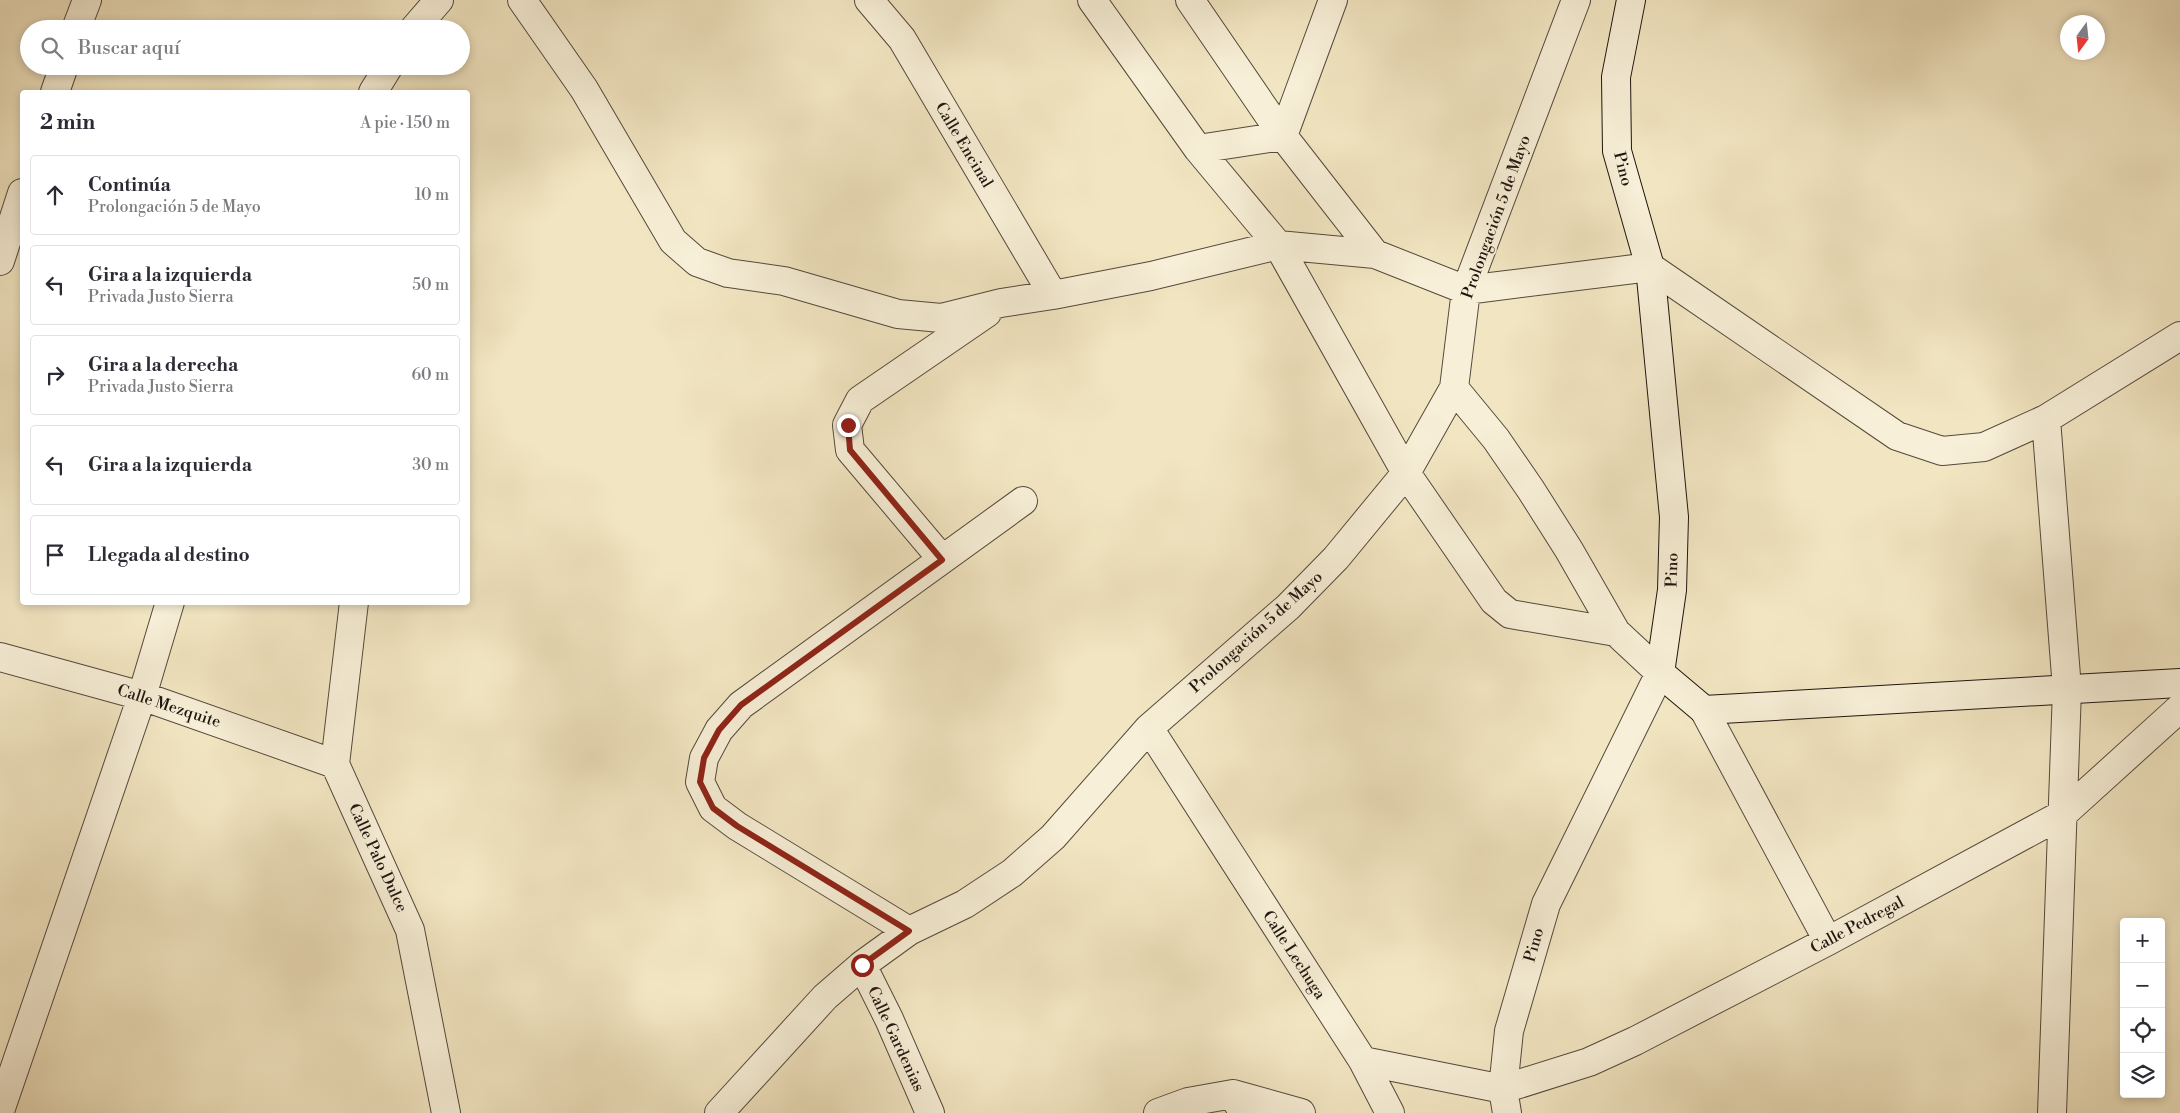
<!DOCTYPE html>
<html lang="es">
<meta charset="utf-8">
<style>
:root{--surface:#fff;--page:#f7f7f7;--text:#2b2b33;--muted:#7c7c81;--line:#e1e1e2}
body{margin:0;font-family:"Libre Bodoni",serif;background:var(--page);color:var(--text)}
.controls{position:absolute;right:15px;bottom:15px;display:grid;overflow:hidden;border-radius:5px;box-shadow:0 2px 8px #0003}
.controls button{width:45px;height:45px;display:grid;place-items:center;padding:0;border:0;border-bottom:1px solid var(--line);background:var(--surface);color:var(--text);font:25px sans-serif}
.compass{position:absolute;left:2060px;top:15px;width:45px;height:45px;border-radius:50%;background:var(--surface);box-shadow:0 2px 8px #0003;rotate:195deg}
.stop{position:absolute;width:15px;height:15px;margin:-11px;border:4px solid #8f2418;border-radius:50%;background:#fff}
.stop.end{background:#8f2418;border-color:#fff;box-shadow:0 1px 5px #0008}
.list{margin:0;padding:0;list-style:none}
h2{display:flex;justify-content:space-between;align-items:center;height:65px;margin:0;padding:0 20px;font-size:21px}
h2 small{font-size:16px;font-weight:400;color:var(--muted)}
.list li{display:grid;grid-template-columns:32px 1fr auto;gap:15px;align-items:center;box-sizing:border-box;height:80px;margin:0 10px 10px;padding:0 10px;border:1px solid var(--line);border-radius:5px}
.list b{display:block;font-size:19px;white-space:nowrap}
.list p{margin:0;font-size:16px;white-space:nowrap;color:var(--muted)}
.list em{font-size:16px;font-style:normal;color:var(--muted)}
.icon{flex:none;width:28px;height:28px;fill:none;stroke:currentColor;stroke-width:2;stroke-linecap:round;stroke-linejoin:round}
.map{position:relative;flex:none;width:2180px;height:1113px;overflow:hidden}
.search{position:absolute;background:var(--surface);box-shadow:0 2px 8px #0003;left:20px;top:20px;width:450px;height:55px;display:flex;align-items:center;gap:12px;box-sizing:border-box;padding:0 18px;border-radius:28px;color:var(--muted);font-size:19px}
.panel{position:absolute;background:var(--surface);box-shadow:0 2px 8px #0003;left:20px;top:90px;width:450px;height:515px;border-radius:5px}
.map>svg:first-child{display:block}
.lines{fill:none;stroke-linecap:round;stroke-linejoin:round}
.street-casing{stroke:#54493c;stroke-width:30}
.secondary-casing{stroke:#1f150f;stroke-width:30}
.street{stroke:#f7efd7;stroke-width:28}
.secondary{stroke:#f7efd7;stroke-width:28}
.route{stroke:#8f2418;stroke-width:6}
.labels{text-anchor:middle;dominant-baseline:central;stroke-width:4;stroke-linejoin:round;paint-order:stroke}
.street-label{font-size:16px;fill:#1f150f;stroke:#f7efd7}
</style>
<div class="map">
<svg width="2180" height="1113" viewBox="0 0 2180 1113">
<rect width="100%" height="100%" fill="#f2e6c2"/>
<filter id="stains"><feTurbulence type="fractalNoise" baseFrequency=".004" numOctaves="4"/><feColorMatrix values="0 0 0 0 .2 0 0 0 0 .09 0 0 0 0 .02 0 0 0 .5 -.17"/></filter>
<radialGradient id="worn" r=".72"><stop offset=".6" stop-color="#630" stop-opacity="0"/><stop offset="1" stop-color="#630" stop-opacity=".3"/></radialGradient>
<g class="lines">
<g class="street-casing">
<path id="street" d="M522,0L584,89L673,241L697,262L728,273L784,281L898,314L941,318L1001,303L1053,295L1151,276L1278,245L1375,254L1466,290L1650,267L1897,436L1942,451L1984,447L2046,419L2180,336
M869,0L902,39L1053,295
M1092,0L1198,149L1278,245L1406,473L1494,601L1510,614L1616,632
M1190,0L1283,136L1375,254
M76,29L87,0
M414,29L439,0
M55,92L64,66
M373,92L389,66
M1198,149L1283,136L1333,0
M0,261L22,193
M1454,388L1496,439L1531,490L1569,550L1616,632L1660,673L1546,904L1509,1031L1503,1089L1507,1113
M2046,419L2067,689L2052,1113
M942,559L850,450L847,425L860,400L987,313
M354,602L335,764L410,930L446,1113
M0,657L142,696L335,764
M1704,710L1828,941
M1149,728L1363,1061L1503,1089L1589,1062L1635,1041L1828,941L2063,814L2180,708
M909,931L737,826L713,808L700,782L704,758L719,730L741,705L1023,501
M862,965L889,1019L930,1113
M1363,1061L1390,1113
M1233,1094L1301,1113
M0,1111L142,696L170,602
M719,1113L825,997L862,965L909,931L965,904L1012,873L1053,837L1149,728L1288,607L1336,558L1406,473L1454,388L1466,290L1576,0
M1158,1113L1188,1102L1233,1094L1243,1113"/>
</g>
<g class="secondary-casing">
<path id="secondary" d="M1631,0L1616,77L1617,151L1650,267L1674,517L1672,590L1660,673L1704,710L2180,683"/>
</g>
<use href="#street" class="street"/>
<use href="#secondary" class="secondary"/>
</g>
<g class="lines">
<path class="route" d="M848,425L850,450L942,560L741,705L719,730L704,758L700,782L713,808L737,826L909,931L862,965"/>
</g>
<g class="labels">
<g class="street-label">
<text transform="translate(964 145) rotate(59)">Calle Encinal</text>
<text transform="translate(1623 169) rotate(76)">Pino</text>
<text transform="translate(1496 217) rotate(-70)">Prolongación 5 de Mayo</text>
<text transform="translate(1672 570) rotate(-88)">Pino</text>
<text transform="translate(1256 632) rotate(-42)">Prolongación 5 de Mayo</text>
<text transform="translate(169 706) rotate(18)">Calle Mezquite</text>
<text transform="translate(378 858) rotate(65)">Calle Palo Dulce</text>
<text transform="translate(1857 925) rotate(-28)">Calle Pedregal</text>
<text transform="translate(1534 945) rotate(-74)">Pino</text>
<text transform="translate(1294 955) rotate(57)">Calle Lechuga</text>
<text transform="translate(896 1039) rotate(65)">Calle Gardenias</text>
</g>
</g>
<rect width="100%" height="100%" filter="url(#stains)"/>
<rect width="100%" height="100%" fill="url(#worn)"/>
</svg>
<div class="controls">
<button>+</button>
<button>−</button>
<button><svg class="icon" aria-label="locate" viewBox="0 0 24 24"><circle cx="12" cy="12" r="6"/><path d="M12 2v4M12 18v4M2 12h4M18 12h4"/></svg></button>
<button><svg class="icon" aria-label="layers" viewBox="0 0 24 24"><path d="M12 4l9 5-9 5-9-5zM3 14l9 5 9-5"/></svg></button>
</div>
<svg class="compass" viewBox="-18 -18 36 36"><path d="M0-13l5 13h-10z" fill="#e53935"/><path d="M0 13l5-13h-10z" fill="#7c7c81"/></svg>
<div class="stop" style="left:862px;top:965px"></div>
<div class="stop end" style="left:848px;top:425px"></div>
<div class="search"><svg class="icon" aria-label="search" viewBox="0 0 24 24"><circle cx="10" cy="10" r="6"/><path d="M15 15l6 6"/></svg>Buscar aquí</div>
<section class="panel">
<h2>2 min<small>A pie · 150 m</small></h2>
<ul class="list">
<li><svg class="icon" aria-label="ahead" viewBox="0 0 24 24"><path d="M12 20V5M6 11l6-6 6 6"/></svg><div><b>Continúa</b><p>Prolongación 5 de Mayo</p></div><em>10 m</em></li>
<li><svg class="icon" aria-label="left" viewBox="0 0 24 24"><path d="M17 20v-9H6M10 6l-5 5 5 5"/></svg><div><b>Gira a la izquierda</b><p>Privada Justo Sierra</p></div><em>50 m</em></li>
<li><svg class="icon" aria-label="right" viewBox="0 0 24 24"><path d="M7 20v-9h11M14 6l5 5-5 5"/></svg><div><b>Gira a la derecha</b><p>Privada Justo Sierra</p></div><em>60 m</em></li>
<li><svg class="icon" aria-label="left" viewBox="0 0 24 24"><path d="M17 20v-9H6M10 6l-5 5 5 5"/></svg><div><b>Gira a la izquierda</b></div><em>30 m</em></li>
<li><svg class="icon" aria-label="arrive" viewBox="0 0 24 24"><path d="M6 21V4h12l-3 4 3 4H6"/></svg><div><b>Llegada al destino</b></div></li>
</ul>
</section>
</div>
